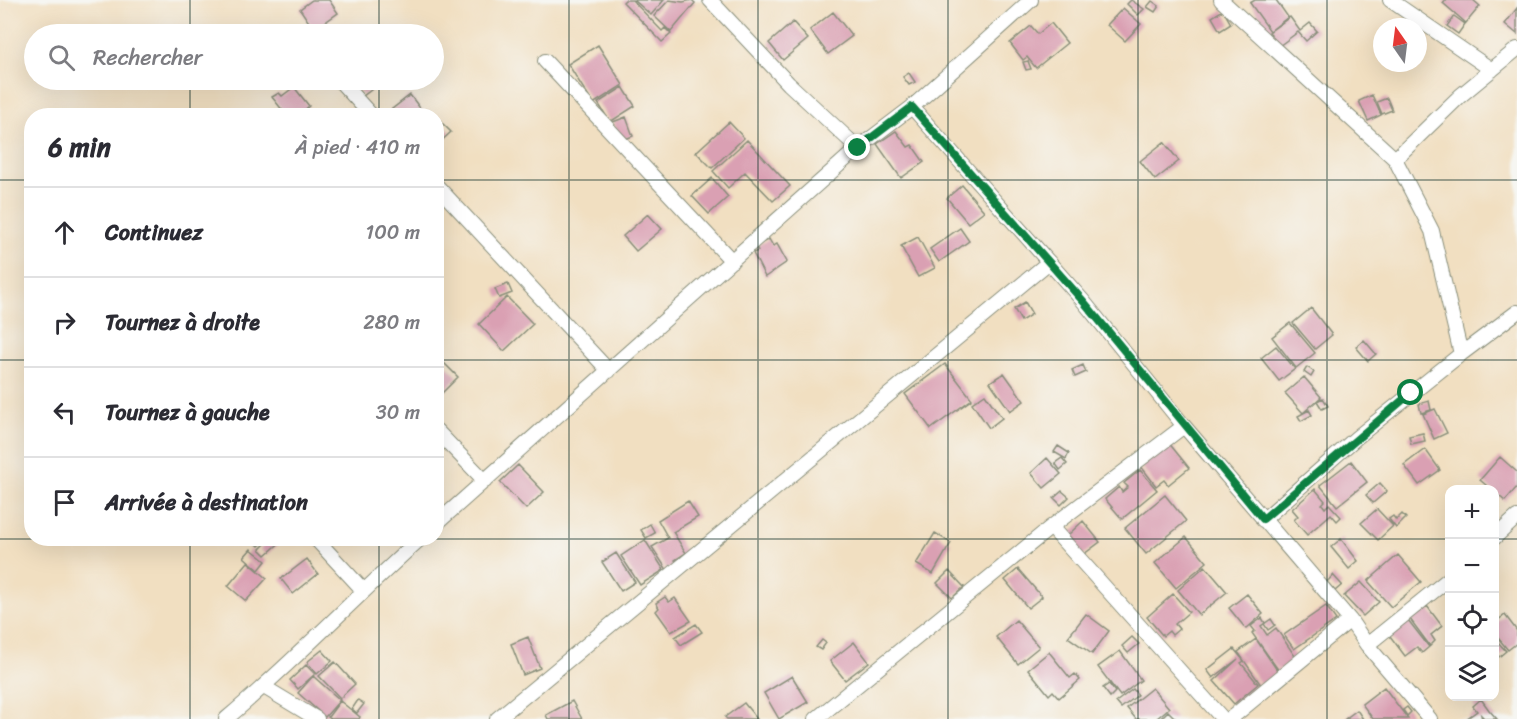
<!DOCTYPE html>
<html lang="fr">
<meta charset="utf-8">
<style>
:root{--surface:#fff;--page:#f2f2f3;--text:#2b2b33;--muted:#7c7c81;--line:#e1e1e2}
body{margin:0;font-family:Sriracha,sans-serif;background:var(--page);color:var(--text)}
.controls{position:absolute;right:18px;bottom:18px;display:grid;overflow:hidden;border-radius:12px;box-shadow:0 6px 24px #0002}
.controls button{width:54px;height:54px;display:grid;place-items:center;padding:0;border:0;border-bottom:2px solid var(--line);background:var(--surface);color:var(--text);font:30px sans-serif}
.compass{position:absolute;left:1373px;top:18px;width:54px;height:54px;border-radius:50%;background:var(--surface);box-shadow:0 6px 24px #0002;rotate:346deg}
.stop{position:absolute;width:18px;height:18px;margin:-14px;border:4px solid #0b8043;border-radius:50%;background:#fff}
.stop.end{background:#0b8043;border-color:#fff;box-shadow:0 2px 6px #0008}
.list{margin:0;padding:0;list-style:none}
h2{display:flex;justify-content:space-between;align-items:center;height:78px;margin:0;padding:0 24px;font-size:26px}
h2 small{font-size:20px;font-weight:400;color:var(--muted)}
.list li{display:grid;grid-template-columns:39px 1fr auto;gap:18px;align-items:center;box-sizing:border-box;height:90px;padding:0 24px;border-top:2px solid var(--line)}
.list b{display:block;font-size:22px;white-space:nowrap}
.list em{font-size:20px;font-style:normal;color:var(--muted)}
.icon{flex:none;width:33px;height:33px;fill:none;stroke:currentColor;stroke-width:2;stroke-linecap:round;stroke-linejoin:round}
.map{position:relative;flex:none;width:1517px;height:719px;overflow:hidden}
.search{position:absolute;background:var(--surface);box-shadow:0 6px 24px #0002;left:24px;top:24px;width:420px;height:66px;display:flex;align-items:center;gap:15px;box-sizing:border-box;padding:0 21px;border-radius:33px;color:var(--muted);font-size:22px}
.panel{position:absolute;background:var(--surface);box-shadow:0 6px 24px #0002;left:24px;top:108px;width:420px;height:438px;border-radius:24px}
.map>svg:first-child{display:block}
.building{fill:#daa0b3}
.lines{fill:none;stroke-linecap:round;stroke-linejoin:round}
.minor-casing{stroke:#888e7a;stroke-width:16}
.minor{stroke:#fff;stroke-width:14}
.route{stroke:#0b8043;stroke-width:8}
.grid{fill:none;stroke:#1f3d34;stroke-width:1.5;stroke-opacity:0.55}
</style>
<div class="map">
<svg width="1517" height="719" viewBox="0 0 1517 719">
<rect width="100%" height="100%" fill="#f6f6f2"/>
<filter id="ink" filterUnits="userSpaceOnUse"><feTurbulence type="fractalNoise" baseFrequency=".0167" numOctaves="2"/><feDisplacementMap in="SourceGraphic" scale="12" xChannelSelector="R" yChannelSelector="G"/><feConvolveMatrix kernelMatrix="1 2 1 2 8 2 1 2 1" color-interpolation-filters="sRGB"/></filter>
<filter id="wash" filterUnits="userSpaceOnUse"><feTurbulence type="fractalNoise" baseFrequency=".008" numOctaves="4" result="noise"/><feDisplacementMap in="SourceGraphic" scale="24" xChannelSelector="R" yChannelSelector="G"/><feGaussianBlur stdDeviation="1.35" result="paint"/><feColorMatrix in="noise" values="0 0 0 0 0 0 0 0 0 0 0 0 0 0 0 0 0 1.4 0 .05"/><feComposite in="paint" operator="in"/></filter>
<g filter="url(#wash)">
<rect width="100%" height="100%" fill="#f1dfc1"/>
<g id="blocks">
<path class="building" d="M312,0H329L338,13L314,30L300,9Z
M625,0H632L662,31L665,28L671,34L662,42L623,2Z
M634,0H664L651,15Z
M669,0L683,2L692,0L695,3L671,32L654,16Z
M1131,0L1144,9L1138,15L1127,4Z
M1255,0H1276L1288,17L1270,31L1250,3Z
M1445,0H1473L1480,6L1466,23L1443,3Z
M1152,1L1159,6L1155,12L1147,7Z
M1123,8L1141,24L1125,41L1107,25Z
M1517,8V34L1505,24Z
M1223,10L1231,24L1220,31L1212,17Z
M833,12L852,36L828,54L810,30Z
M1454,16L1465,24L1458,34L1447,26Z
M1290,17L1300,31L1310,23L1317,31L1306,41L1298,32L1279,46L1276,41L1271,44L1266,37L1271,34L1269,32Z
M793,22L808,39L783,60L769,43Z
M1051,23L1067,43L1036,68L1027,57L1023,60L1010,43L1031,26L1038,34Z
M598,45L623,85L593,104L568,64Z
M1028,61L1031,69L1026,70L1023,62Z
M909,73L915,82L909,85L903,77Z
M349,80H384L363,96Z
M294,87L309,106L298,116H287L272,97L279,93L282,96Z
M623,87L635,106L610,122L598,103Z
M410,95L426,116H389L387,113Z
M1372,95L1381,115L1368,121L1359,101Z
M1387,98L1392,110L1382,114L1377,102Z
M436,117L451,132L438,144L436,143Z
M626,117L633,136L620,141L613,122Z
M729,122L744,138L712,168L696,152Z
M896,131L908,147L912,145L924,162L901,178L877,144Z
M747,140L790,186L773,201L745,172L728,188L713,171Z
M1164,142L1179,161L1155,180L1140,161Z
M712,178L728,197L709,214L692,196Z
M962,185L984,211L968,223L947,198Z
M648,214L662,229L636,251L623,236Z
M960,228L969,241L939,262L930,249Z
M918,237L935,268L918,277L901,246Z
M769,239L773,246L777,244L787,262L765,277L753,253L758,251L756,246Z
M508,284L512,293L499,298L495,289Z
M507,297L533,324L504,351L479,324Z
M1025,302L1032,314L1021,321L1014,309Z
M1311,308L1332,335L1315,349L1293,323Z
M1290,323L1315,353L1296,368L1272,337Z
M1364,340L1376,354L1368,361L1356,347Z
M1276,346L1295,369L1279,381L1261,358Z
M436,355L458,377L436,399Z
M945,364L972,399L931,429L905,394Z
M1083,365L1086,372L1075,377L1072,370Z
M1307,367L1314,372L1311,377L1304,372Z
M1004,373L1024,401L1010,411L990,382Z
M1304,377L1321,397L1303,413L1285,393Z
M985,394L1002,418L989,428L972,403Z
M1323,398L1328,406L1322,409L1317,401Z
M1429,401L1431,410L1421,413L1419,404Z
M1435,409L1447,433L1434,439L1423,414Z
M1309,410L1312,415L1301,421L1298,416Z
M1423,433L1425,441L1411,444L1409,436Z
M1168,442L1189,468L1168,485L1164,480L1156,486L1140,465Z
M1058,446L1069,453L1066,459L1054,452Z
M1425,449L1440,470L1419,485L1404,465Z
M1500,457L1517,472V487L1505,501L1480,480Z
M1047,458L1061,474L1044,488L1031,473Z
M1062,458L1067,464L1060,470L1055,463Z
M1351,461L1367,482L1337,506L1320,485Z
M518,465L544,492L526,509L500,482Z
M1140,470L1157,490L1122,519L1105,499L1119,487L1122,492L1128,487L1124,483Z
M1380,483L1387,491L1373,503L1366,495Z
M1315,489L1325,501L1322,504L1325,508L1329,504L1341,517L1337,521L1331,514L1307,535L1294,520L1298,516L1292,509Z
M1062,491L1069,497L1061,505L1054,498Z
M1165,495L1186,521L1146,554L1125,528Z
M688,501L698,517L673,532L686,553L675,560L677,564L667,570L652,547L668,538L658,520Z
M1377,509L1393,526L1378,540L1361,523Z
M1402,514L1406,518L1396,528L1389,519L1393,516L1396,520Z
M1083,521L1100,542L1080,557L1067,542L1071,538L1068,535Z
M650,524L655,533L646,538L641,530Z
M935,533L951,543L933,574L916,564Z
M1186,537L1207,562L1176,588L1155,563Z
M251,538H267L259,546Z
M271,538H285L266,555L260,549Z
M1341,539L1358,561L1349,569L1331,547Z
M645,540L664,570L640,585L621,556Z
M251,549L266,561L259,570L244,557Z
M616,553L635,582L621,591L602,562Z
M1398,555L1421,582L1391,607L1368,581Z
M307,559L318,574L293,594L281,579Z
M248,562L267,578L246,601L228,586Z
M1205,566L1227,592L1199,615L1178,590Z
M1018,569L1042,597L1028,608L1005,580Z
M949,571L964,587L952,598L937,583Z
M1333,575L1342,585L1335,591L1327,582Z
M1361,582L1379,602L1363,616L1344,596Z
M1173,594L1189,612L1175,624L1179,629L1172,635L1169,631L1163,636L1147,617Z
M1247,594L1263,614L1246,629L1229,608Z
M665,597L669,602L675,598L691,621L671,632L656,611L659,608L656,603Z
M1326,606L1336,620L1294,649L1284,635Z
M1427,606L1442,626L1431,635L1435,641L1430,646L1410,619Z
M1086,614L1109,631L1092,654L1068,637Z
M1505,615L1517,631V643L1508,650L1494,633V623Z
M1262,618L1265,623L1261,626L1267,635L1276,628L1297,659L1279,671L1252,633L1255,631L1251,626Z
M1271,619L1275,625L1268,630L1264,624Z
M1016,620L1039,647L1018,664L996,637Z
M1408,620L1429,647L1422,653L1417,647L1405,656L1387,632Z
M696,624L702,632L681,645L675,637Z
M528,637L540,668L523,675L511,644Z
M1132,637L1139,644L1128,653L1122,646Z
M1494,638L1506,651L1494,661Z
M1256,639L1279,673L1261,685L1238,652Z
M822,640L826,643L821,650L816,647Z
M854,642L869,662L845,680L830,661Z
M1234,649L1244,661L1241,663L1258,684L1234,704L1214,681L1238,659L1213,678L1207,670Z
M322,650L332,661L317,674L307,662Z
M1120,651L1141,680L1120,696L1098,667Z
M1049,652L1070,678L1075,674L1080,680L1059,698L1053,691L1049,695L1028,669Z
M335,662L355,684L340,698L319,676Z
M306,665L315,674L298,689L290,680Z
M313,676L340,700L325,717L298,693Z
M792,676L808,702L779,719L764,693Z
M1109,684L1115,692L1110,697L1103,688Z
M1384,687L1408,719H1373L1362,704Z
M1152,688L1169,708L1156,719H1136L1127,708Z
M1133,689L1138,695L1121,708L1116,702Z
M1481,699L1489,710L1497,719H1485L1481,715L1482,719H1466L1477,711L1473,706Z
M358,700L364,704L357,713L352,709Z
M340,701L360,717L359,719H331L328,717Z
M572,701L582,719H548L546,715Z
M744,703L757,719H727L725,717Z
M1407,707L1411,712L1407,716L1403,710Z
M1357,710L1363,719H1345Z
M1168,711L1176,719H1160Z"/>
</g>
</g>
<g filter="url(#ink)">
<use href="#blocks" fill-opacity="0" stroke="#888e7a" stroke-width="1.5"/>
<g class="lines">
<g class="minor-casing">
<path id="minor" d="M710,0L789,84L858,148
M1221,0L1395,159L1432,231L1461,354L1356,438L1263,520
M1390,0L1492,70
M545,61L732,261
M340,81L372,116
M912,107L1084,302L1184,426L1350,620L1367,645L1430,719
M1395,159L1460,96L1517,49
M436,185L609,371
M1461,354L1517,312
M1184,426L1051,527L1223,719
M436,430L485,481
M436,524L858,148L912,107L1031,0
M315,538L363,590
M1494,538L1517,517
M1367,645L1450,578
M264,687L317,719
M226,719C294,662 355,597 421,538
M497,719L1049,262
M816,719L1051,527
M1230,719L1350,620"/>
</g>
<use href="#minor" class="minor"/>
</g>
</g>
<g class="lines" filter="url(#ink)">
<path class="route" d="M858,148L912,107L1084,302L1263,519L1411,393"/>
</g>
<path class="grid" d="M190,0V34M379,0V34M569,0V719M758,0V719M948,0V719M1138,0V719M1327,0V719M190,80V116M379,80V116M0,180H32M436,180H1517M0,360H32M436,360H1517M190,538V719M379,538V719M0,539H1450M1494,539H1517"/>
</svg>
<div class="controls">
<button>+</button>
<button>−</button>
<button><svg class="icon" aria-label="locate" viewBox="0 0 24 24"><circle cx="12" cy="12" r="6"/><path d="M12 2v4M12 18v4M2 12h4M18 12h4"/></svg></button>
<button><svg class="icon" aria-label="layers" viewBox="0 0 24 24"><path d="M12 4l9 5-9 5-9-5zM3 14l9 5 9-5"/></svg></button>
</div>
<svg class="compass" viewBox="-18 -18 36 36"><path d="M0-13l5 13h-10z" fill="#e53935"/><path d="M0 13l5-13h-10z" fill="#7c7c81"/></svg>
<div class="stop" style="left:1411px;top:393px"></div>
<div class="stop end" style="left:858px;top:148px"></div>
<div class="search"><svg class="icon" aria-label="search" viewBox="0 0 24 24"><circle cx="10" cy="10" r="6"/><path d="M15 15l6 6"/></svg>Rechercher</div>
<section class="panel">
<h2>6 min<small>À pied · 410 m</small></h2>
<ul class="list">
<li><svg class="icon" aria-label="ahead" viewBox="0 0 24 24"><path d="M12 20V5M6 11l6-6 6 6"/></svg><div><b>Continuez</b></div><em>100 m</em></li>
<li><svg class="icon" aria-label="right" viewBox="0 0 24 24"><path d="M7 20v-9h11M14 6l5 5-5 5"/></svg><div><b>Tournez à droite</b></div><em>280 m</em></li>
<li><svg class="icon" aria-label="left" viewBox="0 0 24 24"><path d="M17 20v-9H6M10 6l-5 5 5 5"/></svg><div><b>Tournez à gauche</b></div><em>30 m</em></li>
<li><svg class="icon" aria-label="arrive" viewBox="0 0 24 24"><path d="M6 21V4h12l-3 4 3 4H6"/></svg><div><b>Arrivée à destination</b></div></li>
</ul>
</section>
</div>
